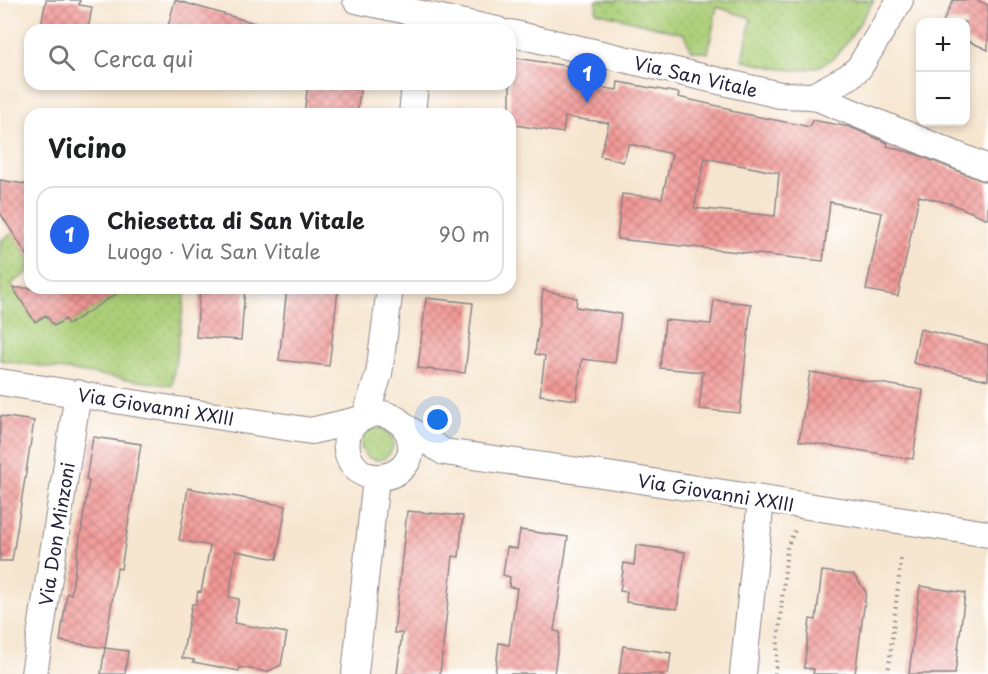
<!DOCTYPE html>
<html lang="it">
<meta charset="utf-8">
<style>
:root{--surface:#fff;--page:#f6f6f6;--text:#202124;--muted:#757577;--line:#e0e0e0;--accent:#2563eb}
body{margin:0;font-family:"Playpen Sans",sans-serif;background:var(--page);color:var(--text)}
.controls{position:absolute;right:18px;top:18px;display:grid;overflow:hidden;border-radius:12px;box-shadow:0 3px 9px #0003}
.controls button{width:54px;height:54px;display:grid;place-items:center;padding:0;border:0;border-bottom:2px solid var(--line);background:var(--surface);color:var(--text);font:30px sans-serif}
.you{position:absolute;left:438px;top:420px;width:21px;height:21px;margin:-15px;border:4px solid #fff;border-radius:50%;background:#1a73e8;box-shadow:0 0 0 9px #1a73e833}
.badge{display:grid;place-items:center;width:39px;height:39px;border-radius:50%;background:var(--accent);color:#fff;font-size:20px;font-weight:700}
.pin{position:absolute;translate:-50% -50px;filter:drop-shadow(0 2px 3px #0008)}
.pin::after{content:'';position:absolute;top:32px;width:21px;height:18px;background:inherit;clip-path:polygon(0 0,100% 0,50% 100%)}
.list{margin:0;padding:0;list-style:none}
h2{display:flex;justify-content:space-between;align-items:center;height:78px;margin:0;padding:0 24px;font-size:26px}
h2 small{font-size:20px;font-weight:400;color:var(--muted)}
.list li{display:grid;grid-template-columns:39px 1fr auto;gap:18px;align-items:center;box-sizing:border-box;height:96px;margin:0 12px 12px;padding:0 12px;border:2px solid var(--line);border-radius:18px}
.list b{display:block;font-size:22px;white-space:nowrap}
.list p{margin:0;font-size:20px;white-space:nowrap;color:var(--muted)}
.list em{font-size:20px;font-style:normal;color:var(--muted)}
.icon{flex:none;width:33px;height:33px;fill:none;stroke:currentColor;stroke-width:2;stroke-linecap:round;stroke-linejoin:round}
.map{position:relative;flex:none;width:988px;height:674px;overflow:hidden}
.search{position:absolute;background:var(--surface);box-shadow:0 3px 9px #0003;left:24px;top:24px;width:492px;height:66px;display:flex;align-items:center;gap:15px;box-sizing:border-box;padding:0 21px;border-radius:18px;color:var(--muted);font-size:22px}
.panel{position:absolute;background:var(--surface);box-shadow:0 3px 9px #0003;left:24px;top:108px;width:492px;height:186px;border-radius:18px}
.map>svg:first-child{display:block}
.green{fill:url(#green-dots);stroke:#667859;stroke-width:1.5}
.building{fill:url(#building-cross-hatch);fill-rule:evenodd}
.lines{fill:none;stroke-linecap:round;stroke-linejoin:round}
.minor-casing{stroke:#8c8485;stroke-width:28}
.path{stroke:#8c8485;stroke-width:4;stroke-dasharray:1.5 4.5;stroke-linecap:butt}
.minor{stroke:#fff;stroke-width:26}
.labels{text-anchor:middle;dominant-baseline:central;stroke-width:6;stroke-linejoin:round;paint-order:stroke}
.street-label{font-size:18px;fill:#22223b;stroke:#fff}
</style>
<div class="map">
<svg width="988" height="674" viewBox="0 0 988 674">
<defs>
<pattern id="green-dots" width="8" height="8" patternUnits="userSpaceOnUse" patternTransform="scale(1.5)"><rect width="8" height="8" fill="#abce77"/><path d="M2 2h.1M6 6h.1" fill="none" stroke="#93b168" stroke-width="1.8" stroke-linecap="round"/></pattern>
<pattern id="building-cross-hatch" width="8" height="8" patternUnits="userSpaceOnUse" patternTransform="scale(1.5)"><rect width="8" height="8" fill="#f29996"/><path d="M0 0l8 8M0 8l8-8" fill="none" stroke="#c47c7c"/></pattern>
</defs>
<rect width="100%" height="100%" fill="#fff"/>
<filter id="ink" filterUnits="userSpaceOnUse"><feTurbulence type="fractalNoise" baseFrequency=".0167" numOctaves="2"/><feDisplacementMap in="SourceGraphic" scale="12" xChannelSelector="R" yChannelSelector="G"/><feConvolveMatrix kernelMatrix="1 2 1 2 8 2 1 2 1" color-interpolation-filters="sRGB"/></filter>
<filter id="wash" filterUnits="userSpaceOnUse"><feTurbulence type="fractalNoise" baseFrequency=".008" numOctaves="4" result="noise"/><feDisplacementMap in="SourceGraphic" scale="24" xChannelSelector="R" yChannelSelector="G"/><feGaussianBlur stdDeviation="1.35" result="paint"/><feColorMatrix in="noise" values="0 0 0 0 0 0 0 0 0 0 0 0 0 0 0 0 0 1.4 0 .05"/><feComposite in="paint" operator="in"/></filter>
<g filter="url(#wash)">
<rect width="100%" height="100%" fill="#f6e5cf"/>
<path class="green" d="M597,0H874C862,18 847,48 829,61C805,78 768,67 743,60L751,18L717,7L708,53L691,50L684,34L596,12Z
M14,232L30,260V271L11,284L35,322L46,315L54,326L65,319L69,324L108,299L101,288H186L172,386L0,360V241Z
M361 444a16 16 0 1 1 32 0a16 16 0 1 1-32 0Z"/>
<g id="blocks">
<path class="building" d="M46,0H80L79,5L92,7L88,30H40Z
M175,0L258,24L257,30H167Z
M953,0H977L988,5V50L966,40V22H943Z
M510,57L573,67L571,83L617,90L618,82L679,93L678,97L731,109L730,111L810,127L812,120L850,127L888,143L887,146L916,154L988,183V219L952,204L919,196L898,296L866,290L882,213L830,202L823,261L617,239L622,194L662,198L672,154L629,144L623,162L600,156L609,123L565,117L563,133L510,124ZM705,158L779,173L775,216L694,208Z
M308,84H361L357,114H304Z
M0,180L30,185V260L0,213Z
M13,288H125L68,325L65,319L54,326L46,315L35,322Z
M200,288H245L241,340L196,337Z
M287,288L338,290L329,366L279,360Z
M543,290L577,298L576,307L621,314L615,363L582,359L576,400L540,395L545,356L535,354Z
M426,298L473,303L465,373L418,368Z
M714,300L751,304L740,413L699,409L703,372L660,368L665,320L711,324Z
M920,329L988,345V380L913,363Z
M810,372L923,390L913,459L799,441Z
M0,416L34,421L12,561H0Z
M93,437L141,444L121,569L117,568L105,648L60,641L67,593L71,594L89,481L86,480Z
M188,488L286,506L277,559L236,551L229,597L239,599L234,623L287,633L281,665L267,672L240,667L239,671L193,662L194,660L182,658L192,604H196L198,591L201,592L210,546L179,540Z
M407,511L463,516L459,557L453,556L440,674H397L402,633H394Z
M520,530L568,537L554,631L560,632L554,674H495L499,643L509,645L517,588L509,587L510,577L503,575L507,547L517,549Z
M636,545L685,552L677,609L626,602L627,592L620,591L624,563L634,565Z
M822,571L854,575L866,592L855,674H813L814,669L804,668L810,619L816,620Z
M920,586L965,593L955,674H909Z
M623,646L671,653L668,674H619Z
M105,648L128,651L125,674H101Z"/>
</g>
</g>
<g filter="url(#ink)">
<use href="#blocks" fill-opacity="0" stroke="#8c8485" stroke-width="1.5"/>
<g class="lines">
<g class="minor-casing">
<path id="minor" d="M356,0L497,30
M510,33L780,95L813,96L988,168
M813,96L848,77L859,68L900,0
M412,114L415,84
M0,382L311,431L358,420
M373,413C422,414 423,474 380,477C371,478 361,474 355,467C343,453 343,429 360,419C364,417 369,415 373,413Z
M365,417L379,374L390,288
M405,427L444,452L608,475L988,534
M34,674L78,393
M355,674L376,478
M743,674L761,500"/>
</g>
<path class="path" d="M775,674L787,547L795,530
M888,674L901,559"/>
<use href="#minor" class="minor"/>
</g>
</g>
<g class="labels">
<g class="street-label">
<text transform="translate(696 76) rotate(13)">Via San Vitale</text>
<text transform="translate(156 406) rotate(9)">Via Giovanni XXIII</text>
<text transform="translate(716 492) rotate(9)">Via Giovanni XXIII</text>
<text transform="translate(56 534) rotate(-81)">Via Don Minzoni</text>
</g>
</g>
</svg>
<div class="controls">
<button>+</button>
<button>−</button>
</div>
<div class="you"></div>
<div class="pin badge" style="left:587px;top:103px">1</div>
<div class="search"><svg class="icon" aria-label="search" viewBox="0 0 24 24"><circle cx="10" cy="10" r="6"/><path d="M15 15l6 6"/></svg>Cerca qui</div>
<section class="panel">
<h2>Vicino<small></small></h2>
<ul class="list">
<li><span class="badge">1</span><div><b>Chiesetta di San Vitale</b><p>Luogo · Via San Vitale</p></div><em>90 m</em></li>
</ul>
</section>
</div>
